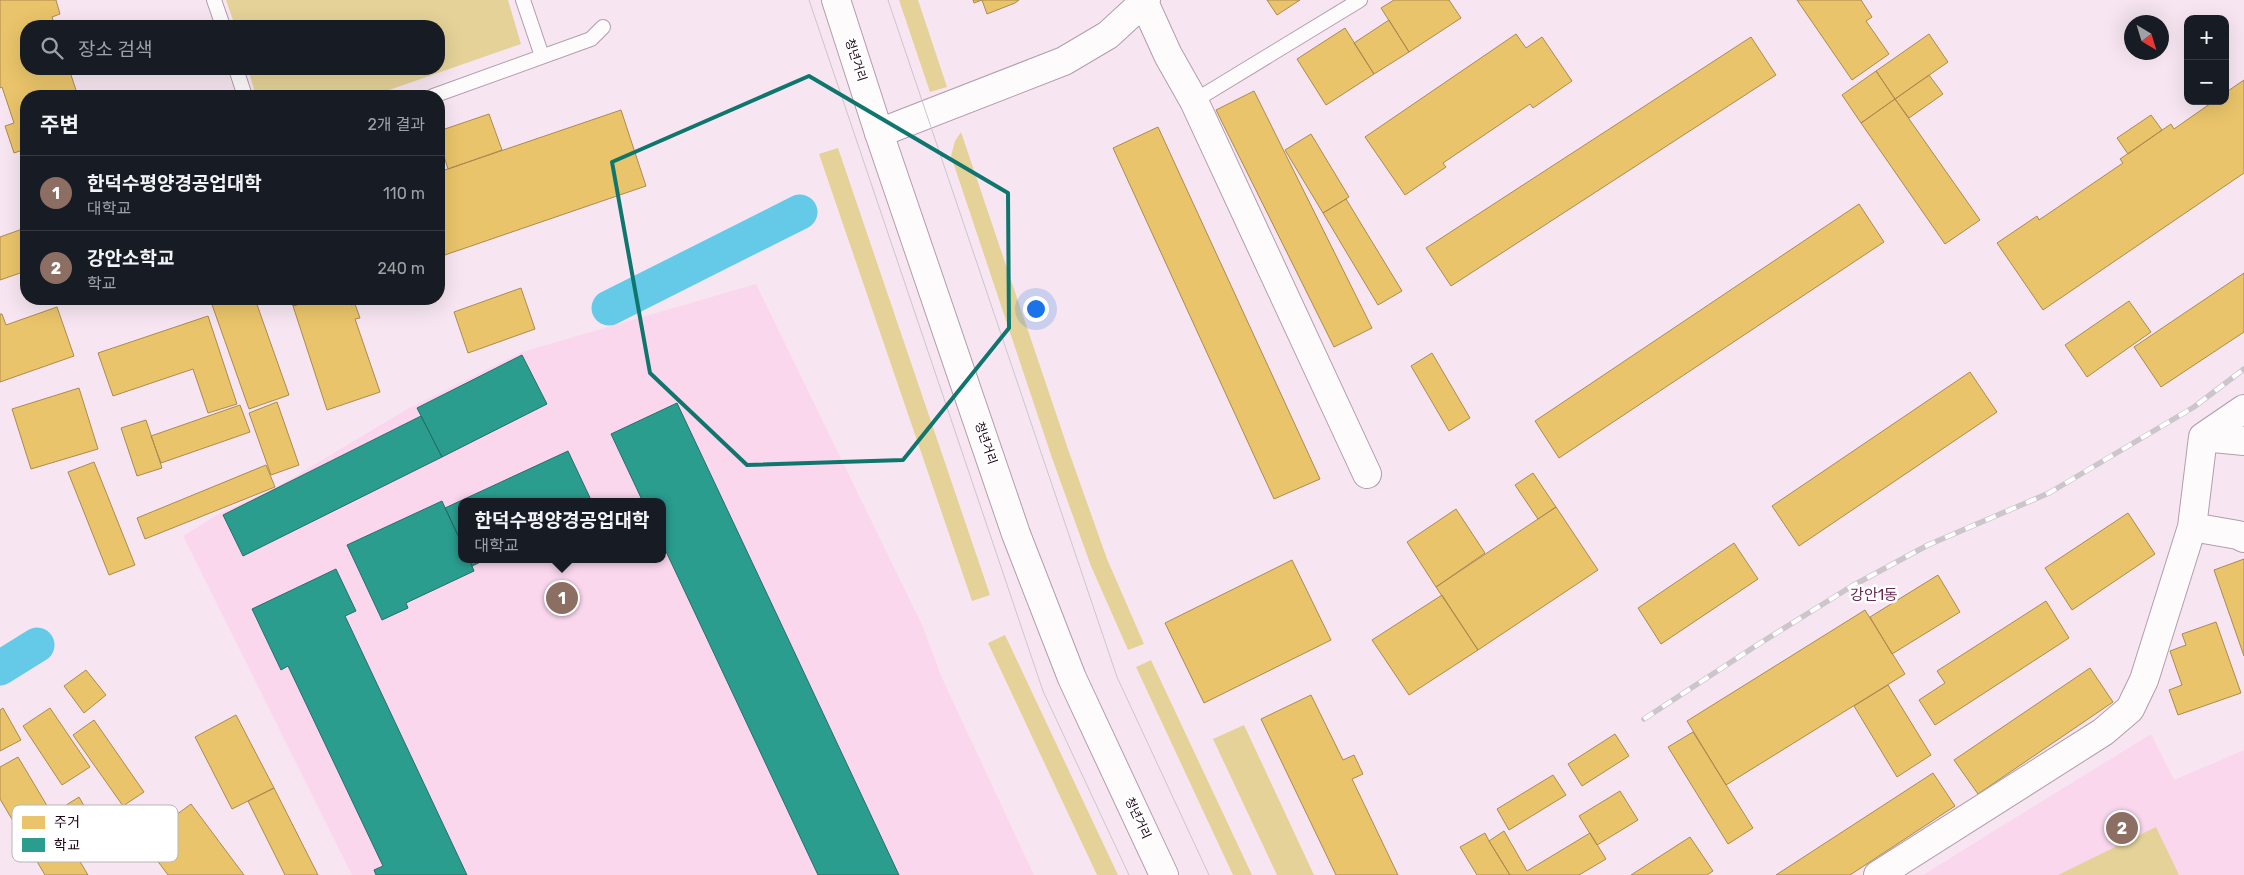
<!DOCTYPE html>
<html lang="ko">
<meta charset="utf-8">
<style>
:root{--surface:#171b24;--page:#242831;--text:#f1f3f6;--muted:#9ea1a6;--line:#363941;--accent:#b4abb3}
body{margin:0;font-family:Rubik,"Noto Sans KR",sans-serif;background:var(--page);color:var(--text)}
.controls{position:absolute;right:15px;top:15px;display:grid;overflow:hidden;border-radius:10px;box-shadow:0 5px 20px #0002}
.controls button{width:45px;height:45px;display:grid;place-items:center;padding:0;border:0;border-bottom:1px solid var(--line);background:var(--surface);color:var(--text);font:25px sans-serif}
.compass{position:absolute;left:2124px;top:15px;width:45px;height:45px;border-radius:50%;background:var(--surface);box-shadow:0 5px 20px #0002;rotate:142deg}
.you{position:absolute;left:1035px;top:308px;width:18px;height:18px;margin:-12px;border:4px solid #fff;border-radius:50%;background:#1a73e8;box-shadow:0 0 0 8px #1a73e833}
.badge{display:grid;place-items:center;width:32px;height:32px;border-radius:50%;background:var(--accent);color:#fff;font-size:16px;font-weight:700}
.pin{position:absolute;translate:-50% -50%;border:2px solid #fff;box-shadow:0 1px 5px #0006}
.popup{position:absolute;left:458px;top:498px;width:208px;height:65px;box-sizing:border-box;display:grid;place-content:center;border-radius:10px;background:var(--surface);filter:drop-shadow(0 1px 4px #0005);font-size:16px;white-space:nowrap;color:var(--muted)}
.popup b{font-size:19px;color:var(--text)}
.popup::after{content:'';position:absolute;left:50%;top:100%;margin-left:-10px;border:10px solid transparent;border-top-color:var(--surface)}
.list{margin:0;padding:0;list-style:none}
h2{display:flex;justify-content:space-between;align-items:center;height:65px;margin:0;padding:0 20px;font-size:21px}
h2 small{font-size:16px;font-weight:400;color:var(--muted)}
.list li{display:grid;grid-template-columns:32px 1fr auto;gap:15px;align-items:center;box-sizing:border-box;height:75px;padding:0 20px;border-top:1px solid var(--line)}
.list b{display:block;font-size:19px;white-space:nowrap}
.list p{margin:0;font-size:16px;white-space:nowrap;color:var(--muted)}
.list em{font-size:16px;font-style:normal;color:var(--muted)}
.icon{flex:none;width:28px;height:28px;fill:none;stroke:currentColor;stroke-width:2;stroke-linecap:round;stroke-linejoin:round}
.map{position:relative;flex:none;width:2244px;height:875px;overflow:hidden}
.search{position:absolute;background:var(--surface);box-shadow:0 5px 20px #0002;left:20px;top:20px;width:425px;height:55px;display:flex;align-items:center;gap:12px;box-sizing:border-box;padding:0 18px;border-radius:20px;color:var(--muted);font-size:19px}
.panel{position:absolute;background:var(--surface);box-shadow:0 5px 20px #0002;left:20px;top:90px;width:425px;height:215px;border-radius:20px}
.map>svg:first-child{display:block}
.built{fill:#fad7ed;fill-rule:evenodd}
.green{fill:#e4d298}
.homes{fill:#e9c46a;stroke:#ac8a50}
.schools{fill:#2a9d8f;stroke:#266f6a}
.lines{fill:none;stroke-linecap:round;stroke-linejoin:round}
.canal{stroke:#64cae8;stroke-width:35}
.lane-casing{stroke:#b29dab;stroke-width:16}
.street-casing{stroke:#b29dab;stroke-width:30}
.primary-casing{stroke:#b29dab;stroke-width:30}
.lane{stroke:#fefbfd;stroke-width:14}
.street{stroke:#fefbfd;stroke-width:28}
.primary{stroke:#fefbfd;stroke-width:28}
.tram{stroke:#ccc6ca;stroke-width:1}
.rail-casing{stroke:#ccc6ca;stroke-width:5.5}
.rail{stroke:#fff;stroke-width:4;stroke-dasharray:11;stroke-linecap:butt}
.marked{fill:none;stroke:#0f766e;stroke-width:4;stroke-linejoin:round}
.labels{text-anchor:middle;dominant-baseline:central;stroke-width:5;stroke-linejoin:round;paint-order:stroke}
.street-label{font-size:12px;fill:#1c0415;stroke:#fff}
.quarter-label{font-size:15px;fill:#662954;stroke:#fff}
.key{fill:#fff;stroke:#bbb4b9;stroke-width:1}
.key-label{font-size:14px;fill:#1c0415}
</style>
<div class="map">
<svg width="2244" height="875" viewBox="0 0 2244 875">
<rect width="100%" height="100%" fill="#f7e6f1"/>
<path class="built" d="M756,284L923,627L942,678L1034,875H352L183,536L220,513L275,488L404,411L522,352ZM462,502H662V559H462Z
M2151,734L2174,780L2244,750V875H1923Z"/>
<path class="green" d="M226,0H508L521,44L372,96H256L248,69H439V26H235Z
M899,0H918L947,87L930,92Z
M961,132L1069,452L1107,559L1144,644L1128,650L1091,566L1052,458L951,156L955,141Z
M838,148L990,595L972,601L819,154Z
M1005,635L1118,875H1097L988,643Z
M1151,660L1252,875H1233L1136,667Z
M1244,725L1314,875H1277L1213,739Z
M2156,827L2179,875H2058Z"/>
<path class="homes" d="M0,0H56L60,14L52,17L55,26H26V69H69L78,96H26V159L23,150L14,153L5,126L14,123L2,87L0,88Z
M973,0H1019L1015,3L987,14L982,0L974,3Z
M1267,0H1300L1277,15Z
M1394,0H1449L1461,18L1409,52L1381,8Z
M1797,0H1861L1872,17L1866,21L1889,54L1852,80Z
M1389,20L1409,52L1374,74L1354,43Z
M1345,28L1374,74L1326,105L1297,59Z
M1516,34L1526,48L1542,37L1572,81L1533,108L1530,104L1443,163L1446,167L1405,195L1365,137Z
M1929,34L1948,62L1895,99L1876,71Z
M1751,37L1776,75L1451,286L1426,248Z
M1876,71L1895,99L1861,123L1842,95Z
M1929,75L1943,94L1909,118L1895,99Z
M2244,80V173L2043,310L1997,243L2037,216L2039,220L2123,163L2120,159L2171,124L2174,129L2214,101H2225V93Z
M1254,91L1372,328L1334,347L1216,110Z
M1895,99L1980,220L1945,244L1861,123Z
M621,110L646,186L439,257V172Z
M489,114L502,150L448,169L439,141V131Z
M2151,115L2162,130L2128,154L2117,138Z
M1158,127L1320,479L1274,499L1113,148Z
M1311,134L1349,197L1323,213L1285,150Z
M26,170V189L21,172Z
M1346,199L1402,291L1378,305L1323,213Z
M1859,204L1884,242L1559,458L1535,421Z
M25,228L26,271L0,280V237Z
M2244,273V332L2161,387L2134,347Z
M521,288L535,329L468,353L454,312Z
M210,299H255L289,395L249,409Z
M290,299H315L293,306Z
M315,299H349L351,305L355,304L360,318L355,319L380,392L327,410L293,306Z
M2129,301L2151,332L2087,377L2065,345Z
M57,307L74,356L0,382V314H2L6,325Z
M208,316L237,404L208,413L193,369L113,396L98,353Z
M1432,353L1470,418L1449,431L1411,366Z
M1970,372L1997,412L1799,546L1772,506Z
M79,388L98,449L31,469L12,409Z
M277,402L299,465L271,475L249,413Z
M240,405L250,432L161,463L151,436Z
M146,420L162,468L137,476L121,428Z
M94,462L135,565L109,575L68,472Z
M266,465L275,487L145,539L137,518Z
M1533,473L1556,507L1538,519L1515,485Z
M1556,507L1598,570L1478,650L1436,587Z
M1456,509L1485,553L1436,587L1407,542Z
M2128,513L2155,554L2072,610L2045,568Z
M1734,543L1758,579L1661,644L1638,608Z
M2244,559V656L2214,570Z
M1292,560L1331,640L1204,703L1165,623Z
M1938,575L1960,612L1892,654L1870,617Z
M1442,595L1478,650L1409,695L1372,640Z
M2046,601L2069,638L1935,725L1919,700L1945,683L1937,671Z
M1865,610L1905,674L1726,785L1687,721Z
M2216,622L2241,693L2178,715L2169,690L2182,685L2170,651L2186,645L2182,634Z
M2090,668L2113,702L1978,794L1954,760Z
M86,670L106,695L84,713L64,686Z
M1888,685L1931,755L1897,777L1854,706Z
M1311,695L1343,760L1354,755L1363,774L1352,779L1398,875H1336L1261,719Z
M3,708L21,740L0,751V710Z
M50,708L90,767L62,785L23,726Z
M236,715L274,788L232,809L195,737Z
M94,720L144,792L123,806L73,735Z
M1693,732L1753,828L1728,844L1668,747Z
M1615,734L1629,756L1582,786L1568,764Z
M18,757L52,814L79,797L96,827L69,843L88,875H45L0,799V767Z
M1933,773L1955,806L1850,875H1776Z
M1553,775L1566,795L1509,830L1497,809Z
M274,788L318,875H285L248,801Z
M1620,791L1638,820L1597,845L1579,816Z
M191,804L244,875H168L142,840Z
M1504,831L1527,871L1590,833L1606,859L1579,875H1510L1489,841Z
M1485,833L1489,841L1510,875H1477L1460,847Z
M1690,837L1713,871L1707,875H1631Z"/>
<path class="schools" d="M522,355L547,404L442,457L417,408Z
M677,403L776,613L899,875H818L710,645L662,543V502H643L611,434Z
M421,416L442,457L243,556L223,515Z
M568,451L592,502H462V544L445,508Z
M442,501L462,544V559H469L474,571L406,603L408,608L382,620L347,545Z
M469,559H487L472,566Z
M336,569L356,611L345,616L467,875H376L374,870L383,866L288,666L281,670L252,609Z"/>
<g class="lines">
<path class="canal" d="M609,308L800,212
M0,668L37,645"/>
<g class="lane-casing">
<path id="lane" d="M214,0L223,26
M523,0L542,56
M236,69L245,96
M433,96L591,39L603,27
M1194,101L1360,0"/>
</g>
<g class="street-casing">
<path id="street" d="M1143,0L1168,55L1194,101L1367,474
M879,133L1064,61L1108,35L1146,0
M2203,437L2244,441
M2192,527L2238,535L2244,538
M1878,875L2103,732L2130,709L2144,680L2192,527L2203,437L2244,409"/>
</g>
<g class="primary-casing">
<path id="primary" d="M836,0L879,133L1016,534L1072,678L1164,875"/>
</g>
<use href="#lane" class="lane"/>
<use href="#street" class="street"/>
<use href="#primary" class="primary"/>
<path class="tram" d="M809,0L1043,691L1129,875
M888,0L1117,677L1209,875"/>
<g class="rail-casing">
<path id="rail" d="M1644,719L1754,647L1852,586L1928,545L2049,493L2194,407L2244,369"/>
</g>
<use href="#rail" class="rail"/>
</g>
<path class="marked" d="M809,76L1008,193L1009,328L903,460L747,465L650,373L612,162Z"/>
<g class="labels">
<g class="street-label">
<text transform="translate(856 60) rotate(72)">청년거리</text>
<text transform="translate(986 443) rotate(71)">청년거리</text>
<text transform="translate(1138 818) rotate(65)">청년거리</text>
</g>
<g class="quarter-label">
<text x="1874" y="595">강안1동</text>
</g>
</g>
<rect x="12" y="805" width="166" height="57" rx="8" class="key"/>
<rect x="22" y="816" width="23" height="13" fill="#e9c46a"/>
<rect x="22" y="838" width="23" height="14" fill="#2a9d8f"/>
<g class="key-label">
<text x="54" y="827">주거</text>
<text x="54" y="850">학교</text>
</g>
</svg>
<div class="controls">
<button>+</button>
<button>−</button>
</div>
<svg class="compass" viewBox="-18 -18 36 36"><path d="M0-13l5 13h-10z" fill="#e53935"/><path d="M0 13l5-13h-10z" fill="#9ea1a6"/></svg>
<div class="you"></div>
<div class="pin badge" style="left:562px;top:598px;background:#8d6e63">1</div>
<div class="popup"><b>한덕수평양경공업대학</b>대학교</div>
<div class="pin badge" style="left:2122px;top:828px;background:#8d6e63">2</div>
<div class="search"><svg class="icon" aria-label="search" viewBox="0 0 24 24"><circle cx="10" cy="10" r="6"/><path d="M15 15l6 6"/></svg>장소 검색</div>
<section class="panel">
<h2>주변<small>2개 결과</small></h2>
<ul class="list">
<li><span class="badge" style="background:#8d6e63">1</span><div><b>한덕수평양경공업대학</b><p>대학교</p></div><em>110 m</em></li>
<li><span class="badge" style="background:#8d6e63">2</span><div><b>강안소학교</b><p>학교</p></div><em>240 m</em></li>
</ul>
</section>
</div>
